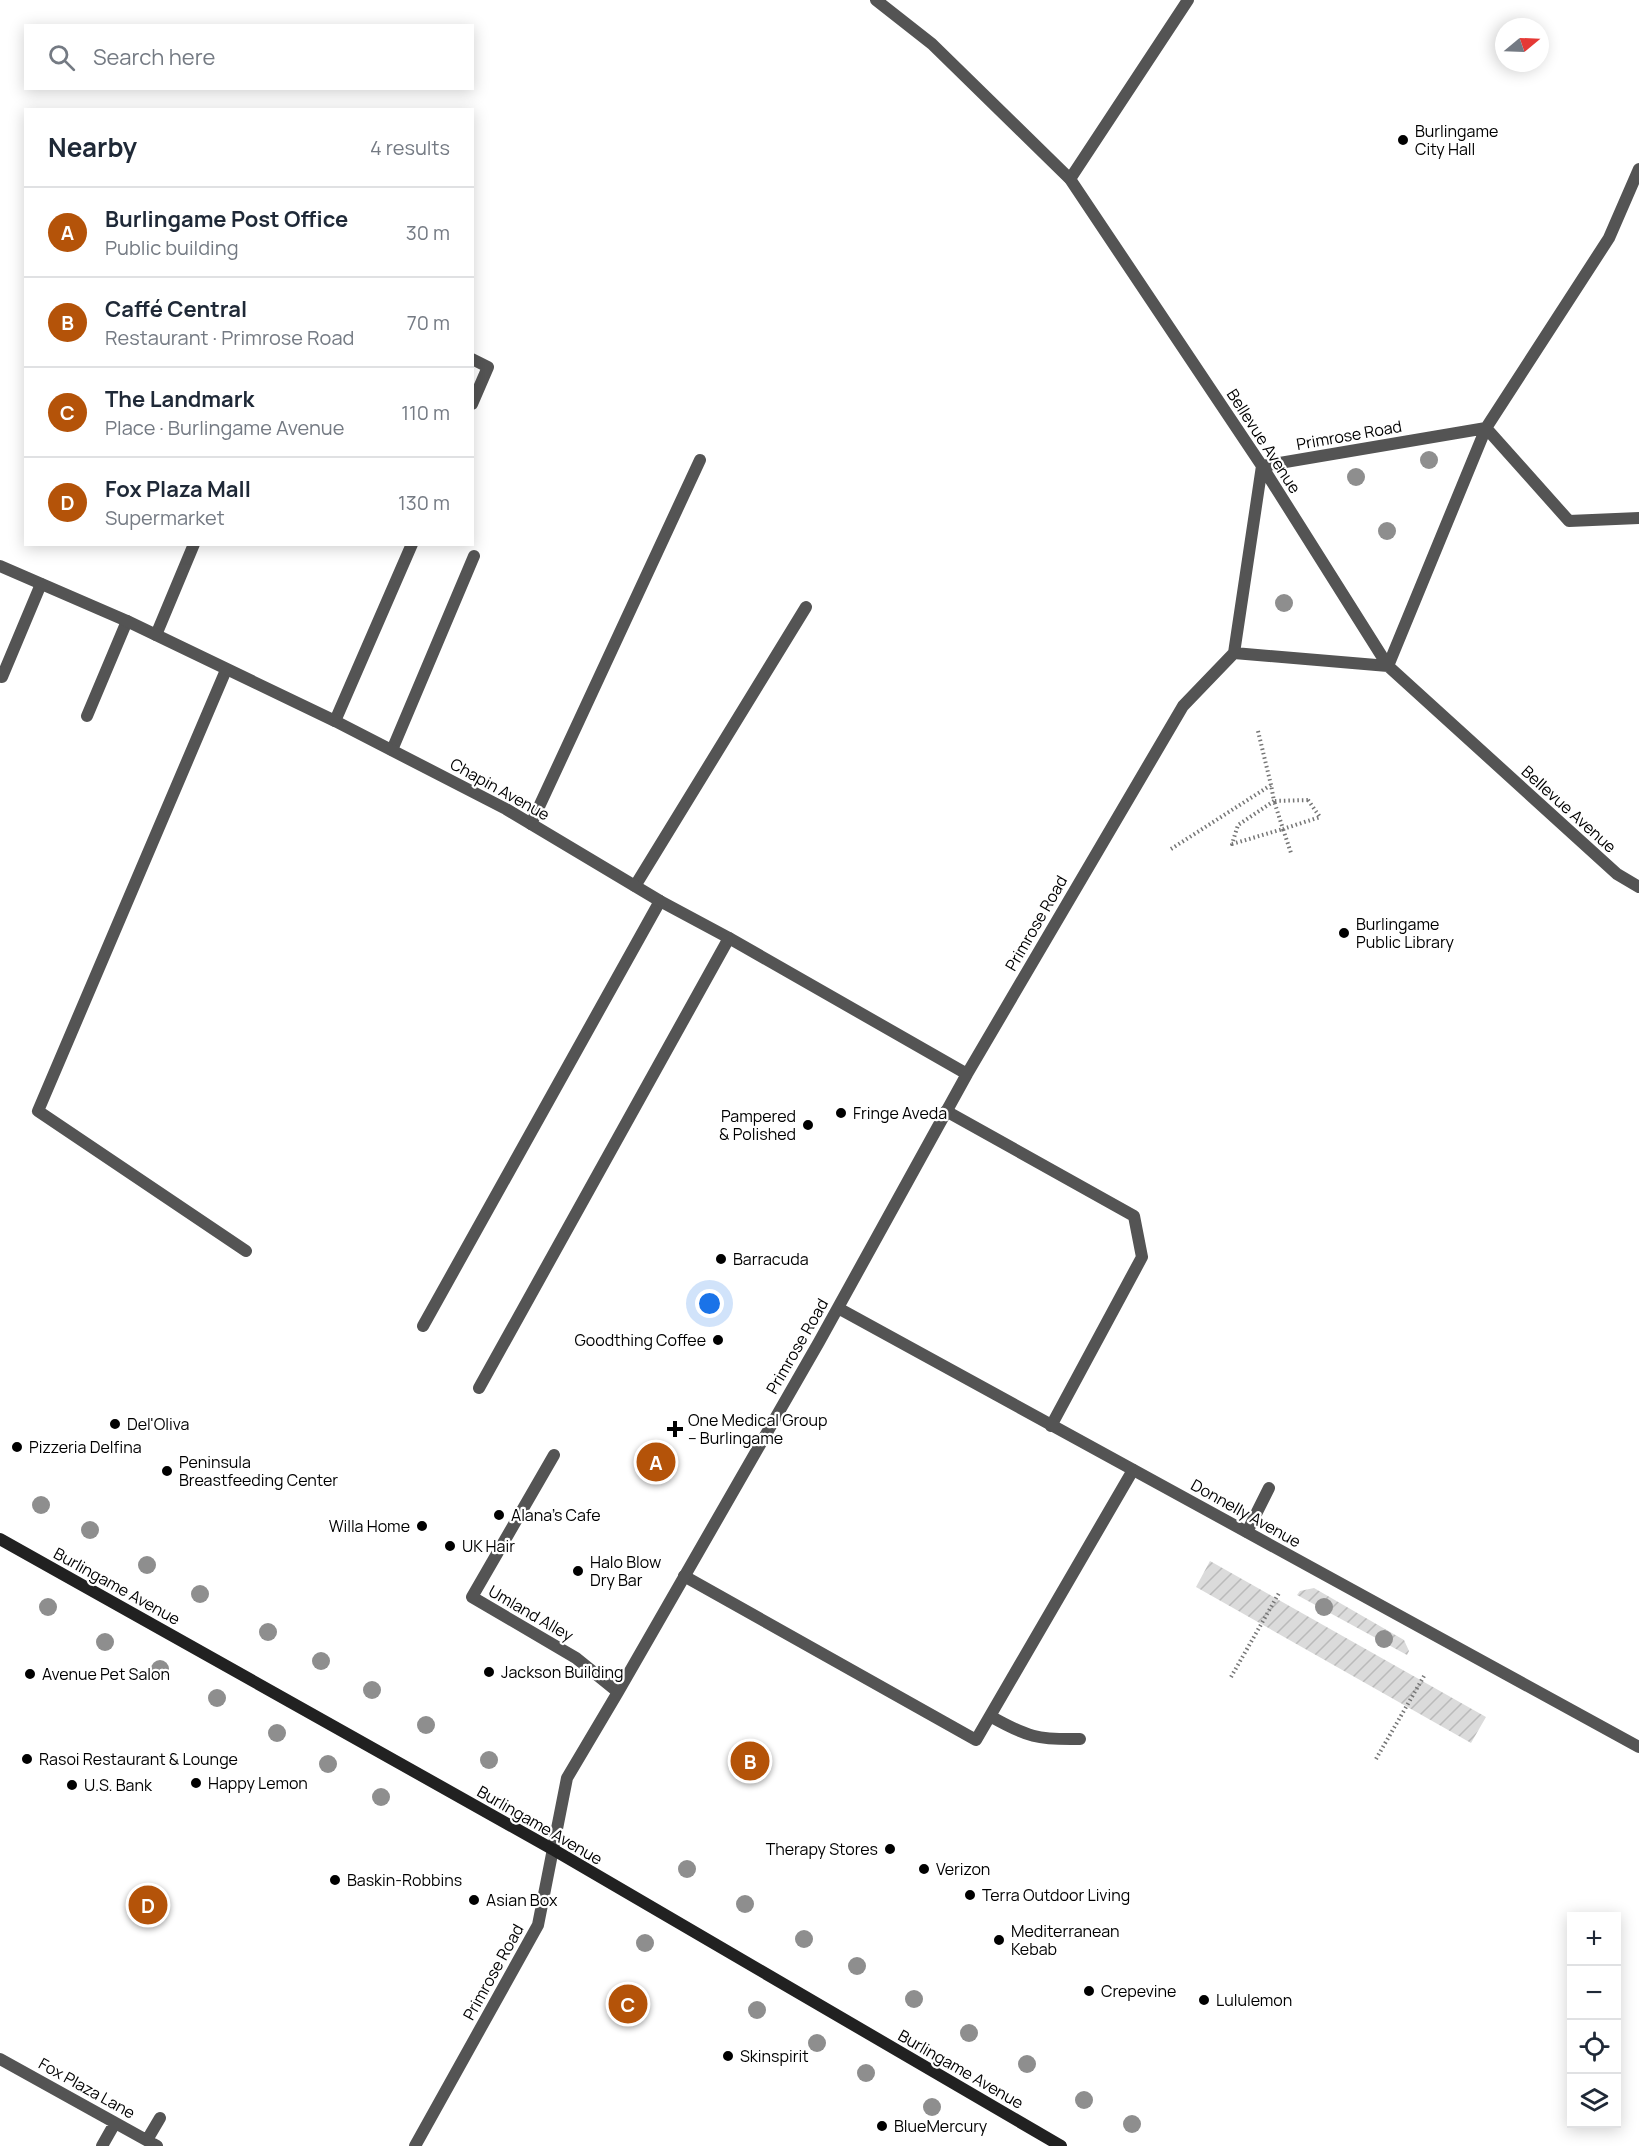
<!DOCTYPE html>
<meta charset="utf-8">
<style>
:root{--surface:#fff;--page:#f2f2f3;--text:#1f2937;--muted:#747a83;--line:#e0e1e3;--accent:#b45309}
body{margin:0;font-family:Manrope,sans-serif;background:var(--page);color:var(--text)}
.controls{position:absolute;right:18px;bottom:18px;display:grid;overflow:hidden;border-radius:0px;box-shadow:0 3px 15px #0003}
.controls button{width:54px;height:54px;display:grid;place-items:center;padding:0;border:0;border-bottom:2px solid var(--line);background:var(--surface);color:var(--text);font:30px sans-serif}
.compass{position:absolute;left:1495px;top:18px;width:54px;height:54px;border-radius:50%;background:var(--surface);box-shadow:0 3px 15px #0003;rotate:71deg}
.you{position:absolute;left:710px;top:1304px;width:21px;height:21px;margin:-15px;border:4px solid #fff;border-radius:50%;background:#1a73e8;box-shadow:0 0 0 9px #1a73e833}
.badge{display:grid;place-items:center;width:39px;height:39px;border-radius:50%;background:var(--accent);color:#fff;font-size:20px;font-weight:700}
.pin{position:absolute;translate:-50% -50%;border:3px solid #fff;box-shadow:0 2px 6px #0006}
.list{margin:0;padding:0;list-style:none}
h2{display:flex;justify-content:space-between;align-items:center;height:78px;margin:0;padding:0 24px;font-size:26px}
h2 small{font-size:20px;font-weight:400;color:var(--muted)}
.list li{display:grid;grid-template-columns:39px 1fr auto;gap:18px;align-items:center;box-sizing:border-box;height:90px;padding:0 24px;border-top:2px solid var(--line)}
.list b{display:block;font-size:22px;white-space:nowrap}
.list p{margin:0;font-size:20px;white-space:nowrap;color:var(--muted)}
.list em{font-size:20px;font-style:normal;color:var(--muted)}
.icon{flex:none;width:33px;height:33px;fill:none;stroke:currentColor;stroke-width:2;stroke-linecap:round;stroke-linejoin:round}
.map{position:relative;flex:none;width:1639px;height:2146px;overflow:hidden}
.search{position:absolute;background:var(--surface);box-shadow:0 3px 15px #0003;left:24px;top:24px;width:450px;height:66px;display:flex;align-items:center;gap:15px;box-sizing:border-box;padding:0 21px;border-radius:0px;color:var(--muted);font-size:22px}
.panel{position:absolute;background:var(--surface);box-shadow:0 3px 15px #0003;left:24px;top:108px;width:450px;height:438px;border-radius:0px}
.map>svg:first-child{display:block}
.garden{fill:url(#garden-furrows)}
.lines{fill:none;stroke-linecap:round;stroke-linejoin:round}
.path{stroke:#767676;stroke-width:4;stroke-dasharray:1.5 3;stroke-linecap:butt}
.lane{stroke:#545454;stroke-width:12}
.street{stroke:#545454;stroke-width:12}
.secondary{stroke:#212121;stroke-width:12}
.tree{fill:#8e8e8e}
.poi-dot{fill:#000;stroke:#fff;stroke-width:2}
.labels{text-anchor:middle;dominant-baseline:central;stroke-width:4.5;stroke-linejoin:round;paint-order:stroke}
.poi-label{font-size:16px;fill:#000;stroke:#fff;text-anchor:start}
.street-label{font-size:16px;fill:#000;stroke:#fff}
</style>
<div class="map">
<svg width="1639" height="2146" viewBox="0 0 1639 2146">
<defs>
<pattern id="garden-furrows" width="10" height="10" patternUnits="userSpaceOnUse" patternTransform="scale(1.5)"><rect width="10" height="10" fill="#dbdbdb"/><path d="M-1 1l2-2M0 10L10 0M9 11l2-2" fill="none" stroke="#bababa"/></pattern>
</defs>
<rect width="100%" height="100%" fill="#fff"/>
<path class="garden" d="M1210,1561L1486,1717L1471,1743L1196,1587Z
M1314,1588L1404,1640L1409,1651L1407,1655L1297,1595L1300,1591Z"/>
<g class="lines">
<path class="path" d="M1258,731L1271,785
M1308,800L1320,817L1283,829L1274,801Z
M1171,849L1271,785L1274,801L1238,825L1232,844L1283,829L1291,853
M1231,1677L1279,1593
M1376,1759L1424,1676"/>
<path class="lane" d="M1070,179L1188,0
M472,359L488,367L472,404
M156,635L194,544
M226,670L38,1111L246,1251
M2,677L41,584
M87,716L127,621
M335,721L412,544
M392,750L474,556
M531,824L700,460
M635,886L806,607
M946,1111L1134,1216L1142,1257L1051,1426
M423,1326L660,901
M479,1388L729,938
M1247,1532L1269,1488
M684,1576L976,1740L1133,1470
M990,1716C1027,1737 1038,1740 1080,1739
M0,2059L157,2146
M147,2140L160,2118
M102,2146L115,2123"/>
<path class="street" d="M876,0L932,44L1070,179L1262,466L1388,666L1617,874L1639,887
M1486,428L1569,521L1639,518
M0,566L127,621L335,721L506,809L660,901L729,938L967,1074
M1234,653L1388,666L1486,428L1609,238L1639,169
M838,1308L1639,1747
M554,1455L472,1597L576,1658L618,1692
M415,2146L538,1925L567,1778L618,1692L819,1342L967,1074L1183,706L1234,653L1262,466L1486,428"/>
<path class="secondary" d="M0,1539L554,1850L1061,2146"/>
</g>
<g class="tree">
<circle cx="1429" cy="460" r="9"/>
<circle cx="1356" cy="477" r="9"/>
<circle cx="1387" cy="531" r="9"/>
<circle cx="1284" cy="603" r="9"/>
<circle cx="41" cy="1505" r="9"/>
<circle cx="90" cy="1530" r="9"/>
<circle cx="147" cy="1565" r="9"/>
<circle cx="200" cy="1594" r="9"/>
<circle cx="48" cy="1607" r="9"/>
<circle cx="1324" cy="1607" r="9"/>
<circle cx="268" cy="1632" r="9"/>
<circle cx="1384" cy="1639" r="9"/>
<circle cx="105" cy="1642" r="9"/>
<circle cx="321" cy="1661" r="9"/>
<circle cx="160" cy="1669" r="9"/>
<circle cx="372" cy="1690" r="9"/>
<circle cx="217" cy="1698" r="9"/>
<circle cx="426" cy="1725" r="9"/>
<circle cx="277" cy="1733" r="9"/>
<circle cx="489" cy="1760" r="9"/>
<circle cx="328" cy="1764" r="9"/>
<circle cx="381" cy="1797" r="9"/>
<circle cx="687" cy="1869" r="9"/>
<circle cx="745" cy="1904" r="9"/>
<circle cx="804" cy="1939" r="9"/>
<circle cx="645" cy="1943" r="9"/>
<circle cx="857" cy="1966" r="9"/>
<circle cx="914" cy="1999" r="9"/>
<circle cx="757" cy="2010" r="9"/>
<circle cx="969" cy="2033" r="9"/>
<circle cx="817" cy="2043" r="9"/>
<circle cx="1027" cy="2064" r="9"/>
<circle cx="866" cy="2073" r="9"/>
<circle cx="1084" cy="2100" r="9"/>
<circle cx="932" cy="2107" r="9"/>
<circle cx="1132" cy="2124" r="9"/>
</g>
<g class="poi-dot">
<circle cx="1403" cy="140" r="6"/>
<circle cx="1344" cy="933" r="6"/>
<circle cx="841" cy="1113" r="6"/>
<circle cx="808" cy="1125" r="6"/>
<circle cx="721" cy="1259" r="6"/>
<circle cx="718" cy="1340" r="6"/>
<circle cx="115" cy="1424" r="6"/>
<path d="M672 1420h6v6h6v6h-6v6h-6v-6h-6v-6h6z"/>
<circle cx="17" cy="1447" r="6"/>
<circle cx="167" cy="1471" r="6"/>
<circle cx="499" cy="1515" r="6"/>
<circle cx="422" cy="1526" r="6"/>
<circle cx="450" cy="1546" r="6"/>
<circle cx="578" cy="1571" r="6"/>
<circle cx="489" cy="1672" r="6"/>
<circle cx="30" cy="1674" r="6"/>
<circle cx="27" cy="1759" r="6"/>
<circle cx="196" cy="1783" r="6"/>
<circle cx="72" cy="1785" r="6"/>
<circle cx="890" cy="1849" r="6"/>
<circle cx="924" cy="1869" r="6"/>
<circle cx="335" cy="1880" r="6"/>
<circle cx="970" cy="1895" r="6"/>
<circle cx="474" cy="1900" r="6"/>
<circle cx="999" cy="1940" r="6"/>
<circle cx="1089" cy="1991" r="6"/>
<circle cx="1204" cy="2000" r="6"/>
<circle cx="728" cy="2056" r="6"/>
<circle cx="882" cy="2126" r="6"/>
</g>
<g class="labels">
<g class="poi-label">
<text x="1415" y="131">Burlingame<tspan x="1415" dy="18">City Hall</tspan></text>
<text x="1356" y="924">Burlingame<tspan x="1356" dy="18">Public Library</tspan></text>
<text x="853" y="1113">Fringe Aveda</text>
<text x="796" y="1116" text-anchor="end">Pampered<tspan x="796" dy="18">&amp; Polished</tspan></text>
<text x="733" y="1259">Barracuda</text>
<text x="706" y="1340" text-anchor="end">Goodthing Coffee</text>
<text x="688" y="1420">One Medical Group<tspan x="688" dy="18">– Burlingame</tspan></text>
<text x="127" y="1424">Del'Oliva</text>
<text x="29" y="1447">Pizzeria Delfina</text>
<text x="179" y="1462">Peninsula<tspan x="179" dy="18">Breastfeeding Center</tspan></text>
<text x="511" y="1515">Alana's Cafe</text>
<text x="410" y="1526" text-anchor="end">Willa Home</text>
<text x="462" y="1546">UK Hair</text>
<text x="590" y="1562">Halo Blow<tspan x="590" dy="18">Dry Bar</tspan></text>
<text x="501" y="1672">Jackson Building</text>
<text x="42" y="1674">Avenue Pet Salon</text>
<text x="39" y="1759">Rasoi Restaurant &amp; Lounge</text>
<text x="208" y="1783">Happy Lemon</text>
<text x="84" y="1785">U.S. Bank</text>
<text x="878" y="1849" text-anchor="end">Therapy Stores</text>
<text x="936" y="1869">Verizon</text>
<text x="347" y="1880">Baskin-Robbins</text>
<text x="982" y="1895">Terra Outdoor Living</text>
<text x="486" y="1900">Asian Box</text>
<text x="1011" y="1931">Mediterranean<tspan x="1011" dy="18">Kebab</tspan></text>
<text x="1101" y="1991">Crepevine</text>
<text x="1216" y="2000">Lululemon</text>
<text x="740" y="2056">Skinspirit</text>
<text x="894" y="2126">BlueMercury</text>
</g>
<g class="street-label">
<text transform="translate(1349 435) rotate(-10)">Primrose Road</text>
<text transform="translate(1264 441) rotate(57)">Bellevue Avenue</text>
<text transform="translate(500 789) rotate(29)">Chapin Avenue</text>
<text transform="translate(1569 809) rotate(42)">Bellevue Avenue</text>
<text transform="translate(1036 923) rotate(-60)">Primrose Road</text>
<text transform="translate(797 1346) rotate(-60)">Primrose Road</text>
<text transform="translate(1246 1513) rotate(29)">Donnelly Avenue</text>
<text transform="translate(117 1586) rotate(29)">Burlingame Avenue</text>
<text transform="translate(531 1613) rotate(30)">Umland Alley</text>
<text transform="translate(540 1825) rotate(30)">Burlingame Avenue</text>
<text transform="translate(493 1972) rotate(-61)">Primrose Road</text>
<text transform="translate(961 2069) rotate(30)">Burlingame Avenue</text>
<text transform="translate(87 2088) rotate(29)">Fox Plaza Lane</text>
</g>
</g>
</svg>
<div class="controls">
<button>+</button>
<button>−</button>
<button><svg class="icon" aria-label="locate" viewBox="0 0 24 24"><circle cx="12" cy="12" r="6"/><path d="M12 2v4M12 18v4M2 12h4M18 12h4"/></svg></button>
<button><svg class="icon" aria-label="layers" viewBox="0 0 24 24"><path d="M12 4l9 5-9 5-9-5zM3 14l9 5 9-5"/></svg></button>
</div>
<svg class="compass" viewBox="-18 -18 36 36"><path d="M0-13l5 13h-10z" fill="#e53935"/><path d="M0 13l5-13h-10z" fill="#747a83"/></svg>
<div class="you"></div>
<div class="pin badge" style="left:656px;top:1462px">A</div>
<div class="pin badge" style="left:750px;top:1761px">B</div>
<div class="pin badge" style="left:628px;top:2004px">C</div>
<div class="pin badge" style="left:148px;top:1905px">D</div>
<div class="search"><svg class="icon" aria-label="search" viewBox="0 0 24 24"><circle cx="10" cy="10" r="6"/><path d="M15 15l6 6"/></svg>Search here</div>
<section class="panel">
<h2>Nearby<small>4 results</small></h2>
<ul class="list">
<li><span class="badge">A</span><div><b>Burlingame Post Office</b><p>Public building</p></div><em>30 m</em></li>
<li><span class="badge">B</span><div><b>Caffé Central</b><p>Restaurant · Primrose Road</p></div><em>70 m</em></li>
<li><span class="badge">C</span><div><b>The Landmark</b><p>Place · Burlingame Avenue</p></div><em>110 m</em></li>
<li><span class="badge">D</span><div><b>Fox Plaza Mall</b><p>Supermarket</p></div><em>130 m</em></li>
</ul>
</section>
</div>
